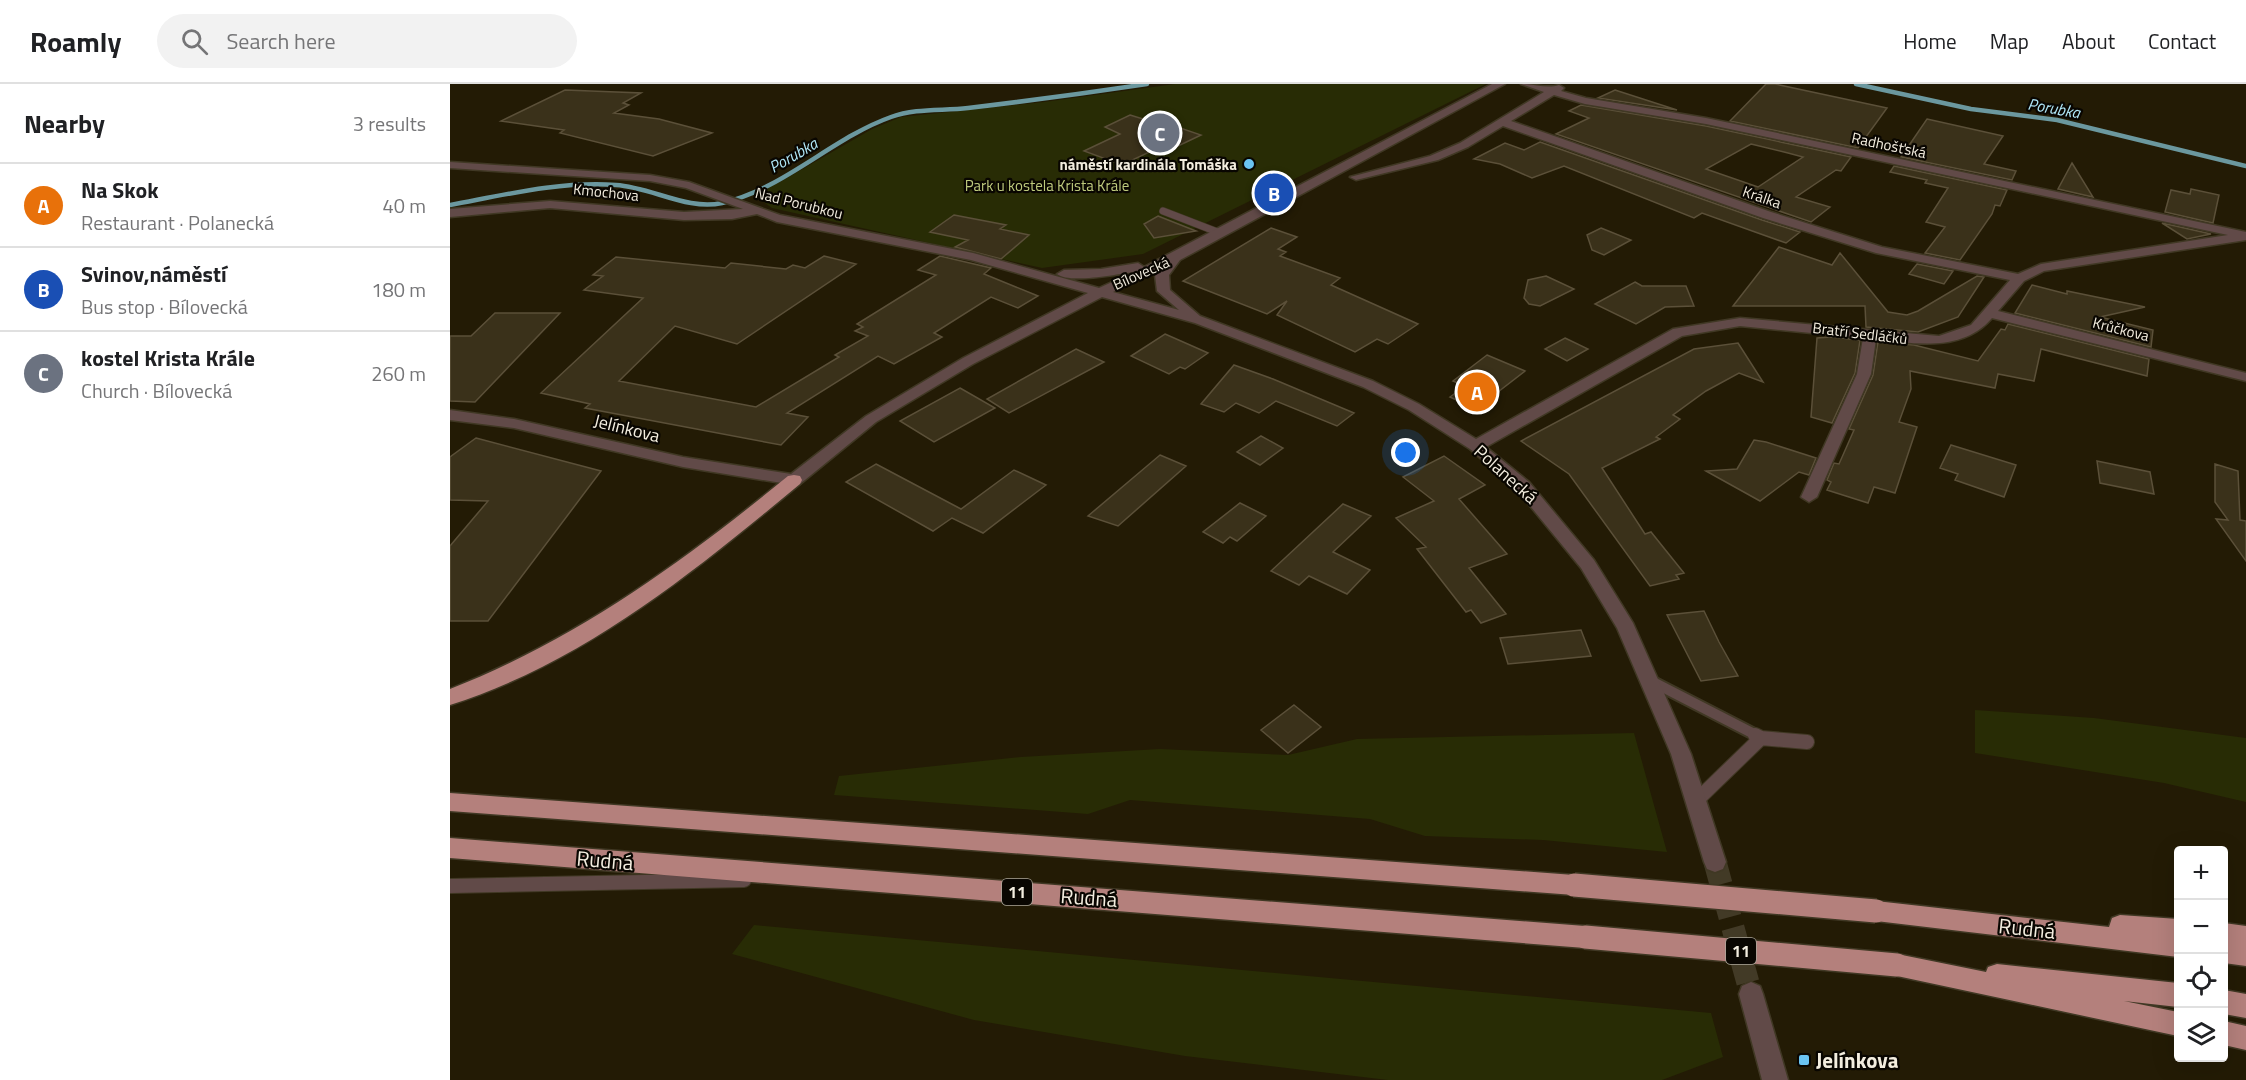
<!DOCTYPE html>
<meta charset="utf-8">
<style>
:root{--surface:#fff;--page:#f2f2f2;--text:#202124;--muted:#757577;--line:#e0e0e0;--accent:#7c3aed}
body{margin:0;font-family:"Titillium Web",sans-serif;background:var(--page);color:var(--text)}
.controls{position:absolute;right:18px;bottom:18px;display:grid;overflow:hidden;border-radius:6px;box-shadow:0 6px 24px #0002}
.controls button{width:54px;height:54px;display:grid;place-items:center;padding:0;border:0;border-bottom:2px solid var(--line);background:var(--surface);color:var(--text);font:30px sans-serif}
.you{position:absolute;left:956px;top:369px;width:21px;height:21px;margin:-15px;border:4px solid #fff;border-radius:50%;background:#1a73e8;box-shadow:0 0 0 9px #1a73e833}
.badge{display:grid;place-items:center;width:39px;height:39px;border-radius:50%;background:var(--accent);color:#fff;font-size:20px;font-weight:700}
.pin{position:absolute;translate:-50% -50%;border:3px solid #fff;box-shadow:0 2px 6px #0006}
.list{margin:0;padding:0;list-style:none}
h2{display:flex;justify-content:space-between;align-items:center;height:78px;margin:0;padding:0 24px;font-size:26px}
h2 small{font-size:20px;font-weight:400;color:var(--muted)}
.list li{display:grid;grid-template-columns:39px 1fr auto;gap:18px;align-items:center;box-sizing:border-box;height:84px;padding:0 24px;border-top:2px solid var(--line)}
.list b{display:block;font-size:22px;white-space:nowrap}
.list p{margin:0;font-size:20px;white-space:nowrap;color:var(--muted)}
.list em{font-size:20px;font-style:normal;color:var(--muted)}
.icon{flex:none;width:33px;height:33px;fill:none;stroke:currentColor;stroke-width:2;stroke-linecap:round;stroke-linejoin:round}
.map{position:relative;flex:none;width:1796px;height:996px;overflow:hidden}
header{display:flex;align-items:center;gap:36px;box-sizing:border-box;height:84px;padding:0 30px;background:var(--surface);border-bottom:2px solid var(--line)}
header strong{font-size:28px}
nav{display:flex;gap:33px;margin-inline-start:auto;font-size:21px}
.search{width:420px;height:54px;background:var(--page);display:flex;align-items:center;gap:15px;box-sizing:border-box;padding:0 21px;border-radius:33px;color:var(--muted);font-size:22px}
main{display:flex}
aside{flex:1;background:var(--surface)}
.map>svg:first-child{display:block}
.green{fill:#282c05}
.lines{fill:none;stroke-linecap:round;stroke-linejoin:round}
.stream{stroke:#6b989f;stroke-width:4.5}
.building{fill:#3a311a;stroke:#5b5039;stroke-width:1.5;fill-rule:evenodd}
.minor-tunnel{stroke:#423a26;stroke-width:23;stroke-dasharray:23 11;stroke-linecap:butt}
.service-far2-casing{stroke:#403824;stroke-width:8}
.service-far1-casing{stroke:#403824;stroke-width:14}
.service-casing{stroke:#403824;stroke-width:16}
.minor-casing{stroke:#403824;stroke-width:3}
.trunk-casing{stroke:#403824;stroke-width:3}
.service-far2{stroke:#614a48;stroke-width:7}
.service-far1{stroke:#614a48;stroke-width:10}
.service{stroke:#614a48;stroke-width:14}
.minor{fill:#614a48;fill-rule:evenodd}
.trunk{fill:#b4807c;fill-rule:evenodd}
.trunk-bridge-casing{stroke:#403824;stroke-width:26;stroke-linecap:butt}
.trunk-bridge{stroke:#b4807c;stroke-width:23}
.poi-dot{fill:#6ac3f1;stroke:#090601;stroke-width:2}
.labels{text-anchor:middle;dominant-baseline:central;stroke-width:4.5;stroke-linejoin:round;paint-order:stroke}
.far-street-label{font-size:15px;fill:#f3eddf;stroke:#090601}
.far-poi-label{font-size:15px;font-weight:bold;fill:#f3eddf;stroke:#090601;text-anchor:end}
.far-park-label{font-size:15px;fill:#beca7d;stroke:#090601}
.far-water-label{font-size:16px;font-style:italic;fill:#b1e8f9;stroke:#090601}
.shield{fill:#090601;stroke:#ada89c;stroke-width:1.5}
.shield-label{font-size:16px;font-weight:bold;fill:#f3eddf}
.street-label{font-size:18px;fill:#f3eddf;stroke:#090601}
.near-street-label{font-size:21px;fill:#f3eddf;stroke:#090601}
.near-poi-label{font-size:21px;font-weight:bold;fill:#f3eddf;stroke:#090601;text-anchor:start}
</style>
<header>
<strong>Roamly</strong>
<div class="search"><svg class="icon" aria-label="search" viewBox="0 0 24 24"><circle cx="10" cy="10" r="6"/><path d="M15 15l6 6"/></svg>Search here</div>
<nav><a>Home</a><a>Map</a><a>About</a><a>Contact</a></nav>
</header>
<main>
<aside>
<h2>Nearby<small>3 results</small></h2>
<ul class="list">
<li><span class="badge" style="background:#e8710a">A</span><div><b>Na Skok</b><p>Restaurant · Polanecká</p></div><em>40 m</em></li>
<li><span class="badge" style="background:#1a4fb4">B</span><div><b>Svinov,náměstí</b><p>Bus stop · Bílovecká</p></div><em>180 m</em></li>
<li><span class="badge" style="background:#6b7280">C</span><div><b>kostel Krista Krále</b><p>Church · Bílovecká</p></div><em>260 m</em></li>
</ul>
</aside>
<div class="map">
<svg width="1796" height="996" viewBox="0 0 1796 996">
<rect width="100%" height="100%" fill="#231b05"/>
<path class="green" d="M725,0H1036L693,170L592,184L322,124L302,110L330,98L422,45L451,33L594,18Z
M1525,626L1644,634L1796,654V718L1714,699L1525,669Z
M1184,649L1217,768L1093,756L975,752L920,735L680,716L638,730L384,711L389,692L571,673L710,665L838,671L907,655Z
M304,841L1261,929L1273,973L1212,996H938L735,972L524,936L282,870Z"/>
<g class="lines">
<path class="stream" d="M1406,0L1521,25L1607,36L1796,82
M0,121C54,111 110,97 166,101C201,103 238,127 272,119C334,105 382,54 441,33C466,24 492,27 518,24C577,17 637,9 697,0"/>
</g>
<path class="building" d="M1316,0H1325L1437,24L1408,64L1280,37Z
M115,6L191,9L173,19L179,21L164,29L209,35L262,49L203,72L110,49L114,46L51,37Z
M1165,6L1227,26L1148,14Z
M1131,21L1256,42L1401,73L1391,87L1386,86L1346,113L1380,123L1361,138L1106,50L1139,34L1119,27ZM1301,60L1338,69L1353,73L1308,103L1256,85Z
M680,31L706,39L710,37L751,51L724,64L714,61L672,81L634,67L670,50L655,43Z
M1477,35L1553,52L1534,80L1566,87L1562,96L1451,73Z
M1090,58L1312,136L1350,148L1336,159L1252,129L1244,134L1114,82L1082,94L1050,80L1024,75L1055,59L1074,66Z
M1622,79L1643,113L1608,105Z
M1444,82L1557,106L1550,122L1545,121L1542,130L1510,176L1475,169L1495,143L1476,138L1498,104L1475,99L1477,96L1440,88Z
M1741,105L1769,111L1763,139L1715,128L1721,106L1740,110Z
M504,131L556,141L550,145L579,151L551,175L505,163L518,156L480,148Z
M708,132L746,147L704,154L694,140Z
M1712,139L1761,150L1737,155Z
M821,144L847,153L828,165L836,168L830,172L890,194L881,201L968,240L938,260L927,255L905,268L827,231L837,217L817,230L733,197Z
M1151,144L1181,156L1154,171L1142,166L1137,151Z
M1329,163L1382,181L1390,169L1438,228L1457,231L1468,227L1527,192L1534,193L1508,233L1468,248L1416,243L1415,222H1283Z
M374,172L406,180L287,260L225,242L169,297L306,323L389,273L385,271L418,252L405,247L413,243L407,240L486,191L468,186L490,172L541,184L534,190L588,212L568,224L541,213L484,249L492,253L444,280L428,272L337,329L358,333L331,361L135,324L140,320L91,309L193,214L134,206L153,192L143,191L166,173L275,184L281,179L336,185L343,181L355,184Z
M1467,180L1503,187L1494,200L1459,190Z
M1096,192L1124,205L1090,222L1079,220L1074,214L1078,196Z
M1185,198L1192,202H1236L1244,222L1215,223L1186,240L1145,220Z
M1582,201L1617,210V207L1695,223L1650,233L1703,246L1701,263L1565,229Z
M45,229H110L25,318L0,317V252H21Z
M1558,240L1699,275L1697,292L1591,265L1584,297L1548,290L1545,304L1460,287L1461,305L1449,338L1467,343L1445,409L1424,403L1418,419L1377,406L1381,398L1377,396L1384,379L1389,380L1404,346L1399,345L1423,291L1428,258L1464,261L1528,277L1551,245L1555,246Z
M715,250L740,261L758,269L735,285L730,283L719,290L681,272Z
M1381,253L1410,256L1405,289L1382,339L1361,333L1367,254Z
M1115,254L1138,265L1117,277L1095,265Z
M1288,259L1313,298L1289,289L1256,307L1223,331L1230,335L1206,353L1210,355L1152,384L1195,450L1201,448L1234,489L1226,491L1229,495L1200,502L1119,390L1071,357L1244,265Z
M626,265L654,278L559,329L537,315Z
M1037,271L1075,287L1026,325L1000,313L1015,302L1003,297Z
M784,281L823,295L904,329L887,342L826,317L809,329L786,319L774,328L751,320Z
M510,304L545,324L484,358L450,337Z
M811,352L833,364L810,381L787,368Z
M26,354L151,387L38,537H0V462L38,417L0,416V373Z
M1304,356L1316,358L1366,374L1359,391L1349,388L1310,417L1256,387L1287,385Z
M1501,361L1566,381L1554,413L1505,396L1508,390L1490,384Z
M710,371L736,382L668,442L638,432Z
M994,372L1035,401L1009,415L1057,470L1019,484L1056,530L1031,539L1021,526L1016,528L967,465L976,463L946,434L984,417L953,393Z
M1647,377L1700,388L1704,410L1650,399Z
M426,380L511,425L564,386L596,401L533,449L502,434L483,447L396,398Z
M1765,380L1788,387L1790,436L1796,437V477L1766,435L1778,436L1765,418Z
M790,419L816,432L787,457L780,453L773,459L753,448Z
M893,420L921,432L883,468L920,486L897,510L859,492L849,501L821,487Z
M1254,527L1269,558L1288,592L1251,597L1217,531Z
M1131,546L1141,572L1058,580L1050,554Z
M844,621L871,643L838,669L811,646Z"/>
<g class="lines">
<path class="minor-tunnel" d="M1265,778L1301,910"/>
<g class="service-far2-casing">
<path id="service-far2" d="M713,127L770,149"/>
</g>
<g class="service-far1-casing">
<path id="service-far1" d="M1199,596L1308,652"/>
</g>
<g class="service-casing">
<path id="service" d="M1311,654L1357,658
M1246,717L1311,654L1305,651
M0,802L294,796"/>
</g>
<g class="minor-casing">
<path id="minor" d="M1042,0H1055L730,176L719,191L720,206L750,232L923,297L969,320L1026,355L1223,245L1290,234L1489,252L1521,241L1560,196L1426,169L1313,134L1053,42L1018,63L988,76L906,96L900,93L980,72L1010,59L1094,8L1071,0C1084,0 1098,5 1109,1L1114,4L1111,7L1136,14L1256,34L1796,148V156L1594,187L1574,197L1548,227L1796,289V297L1542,234C1513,268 1466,260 1426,255L1421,290L1367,413L1359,418L1351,413L1407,290L1413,254L1290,242L1232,252L1036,363L1079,398L1144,476L1183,539L1241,670L1276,778L1273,785L1265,788L1257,785L1254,778L1221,670L1167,544L1131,484L1067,406L1020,365L959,326L913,303L745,239L652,213L523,280L426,338L350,400L344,401L233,383L64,344L0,336V326L64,335L233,373L341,390L416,332L513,274L638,209L521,176L327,138L307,130L282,135L234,136L100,124L0,133V125L100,117L234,128L293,125L236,104L200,97L0,84V78L200,91L239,98L330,131L523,169L649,204L684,188C668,190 619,200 607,190L614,186L651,185L688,179L694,183ZM1104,11L1135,20L1256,40L1778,151L1591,180L1568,190L1432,163L1321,128L1061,37ZM710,185L705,191L707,207L729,226L663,208Z
M1301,898L1310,902L1313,910L1338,996H1312L1289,910L1292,902Z"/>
</g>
<g class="trunk-casing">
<path id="trunk" d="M344,391L350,392L352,396L350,400C245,487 133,579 0,621V605C127,555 233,478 338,392Z
M0,709L1124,791L1132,794L1135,801L1132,808L1124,811L0,727Z
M0,754L1135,842L1143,845L1147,853L1143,861L1135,864L0,774Z
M1426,817L1659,843L1662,834L1670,831L1728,835V873L1426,837L1418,834L1414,827L1418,820Z
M1774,839L1796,842V882L1774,879Z
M1447,870L1536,888L1538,883L1547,880L1728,899V923L1674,917L1728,928V952L1447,892L1438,889L1435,881L1438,873Z
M1774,906L1796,910V934L1774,930Z
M1774,937L1796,942V966L1774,961Z"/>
</g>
<use href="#service-far2" class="service-far2"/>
<use href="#service-far1" class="service-far1"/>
<use href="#service" class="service"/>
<use href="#minor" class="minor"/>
<use href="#trunk" class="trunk"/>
<g class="trunk-bridge-casing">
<path id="trunk-bridge" d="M1124,801L1426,827
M1135,853L1447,881"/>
</g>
<use href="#trunk-bridge" class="trunk-bridge"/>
</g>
<g class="poi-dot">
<circle cx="799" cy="80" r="6"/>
<rect x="1348" y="970" width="12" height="12" rx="3"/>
</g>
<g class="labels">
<g class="far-street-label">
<text transform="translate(1439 61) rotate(12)">Radhošťská</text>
<text transform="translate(156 108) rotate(6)">Kmochova</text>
<text transform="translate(1312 113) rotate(19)">Králka</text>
<text transform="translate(349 119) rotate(14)">Nad Porubkou</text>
<text transform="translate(691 189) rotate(-24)">Bílovecká</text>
<text transform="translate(1671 245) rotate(14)">Krůčkova</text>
<text transform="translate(1410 249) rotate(7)">Bratří Sedláčků</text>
</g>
<g class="far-poi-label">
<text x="787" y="80">náměstí kardinála Tomáška</text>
</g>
<g class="far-park-label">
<text x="597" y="101">Park u kostela Krista Krále</text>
</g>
<g class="far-water-label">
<text transform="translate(1604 24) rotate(10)">Porubka</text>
<text transform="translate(343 71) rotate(-30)">Porubka</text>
</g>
<g class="shield">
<rect x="552" y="795" width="30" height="26" rx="4.5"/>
<rect x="1276" y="854" width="30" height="26" rx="4.5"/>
</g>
<g class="shield-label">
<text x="567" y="808">11</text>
<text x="1291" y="867">11</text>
</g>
<g class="street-label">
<text transform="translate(177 344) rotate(14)">Jelínkova</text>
<text transform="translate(1056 390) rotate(42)">Polanecká</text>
</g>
<g class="near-street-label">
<text transform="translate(155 776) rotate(5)">Rudná</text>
<text transform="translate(639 813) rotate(4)">Rudná</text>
<text transform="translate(1577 844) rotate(6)">Rudná</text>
</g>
<g class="near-poi-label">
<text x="1366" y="976">Jelínkova</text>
</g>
</g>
</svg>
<div class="controls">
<button>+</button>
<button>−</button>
<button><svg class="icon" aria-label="locate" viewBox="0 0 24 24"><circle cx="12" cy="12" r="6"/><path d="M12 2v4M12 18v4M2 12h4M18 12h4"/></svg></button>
<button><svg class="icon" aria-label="layers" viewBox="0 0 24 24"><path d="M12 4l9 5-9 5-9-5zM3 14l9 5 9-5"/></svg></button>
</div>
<div class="you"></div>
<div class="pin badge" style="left:1027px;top:308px;background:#e8710a">A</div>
<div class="pin badge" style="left:824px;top:109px;background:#1a4fb4">B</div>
<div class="pin badge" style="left:710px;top:49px;background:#6b7280">C</div>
</div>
</main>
